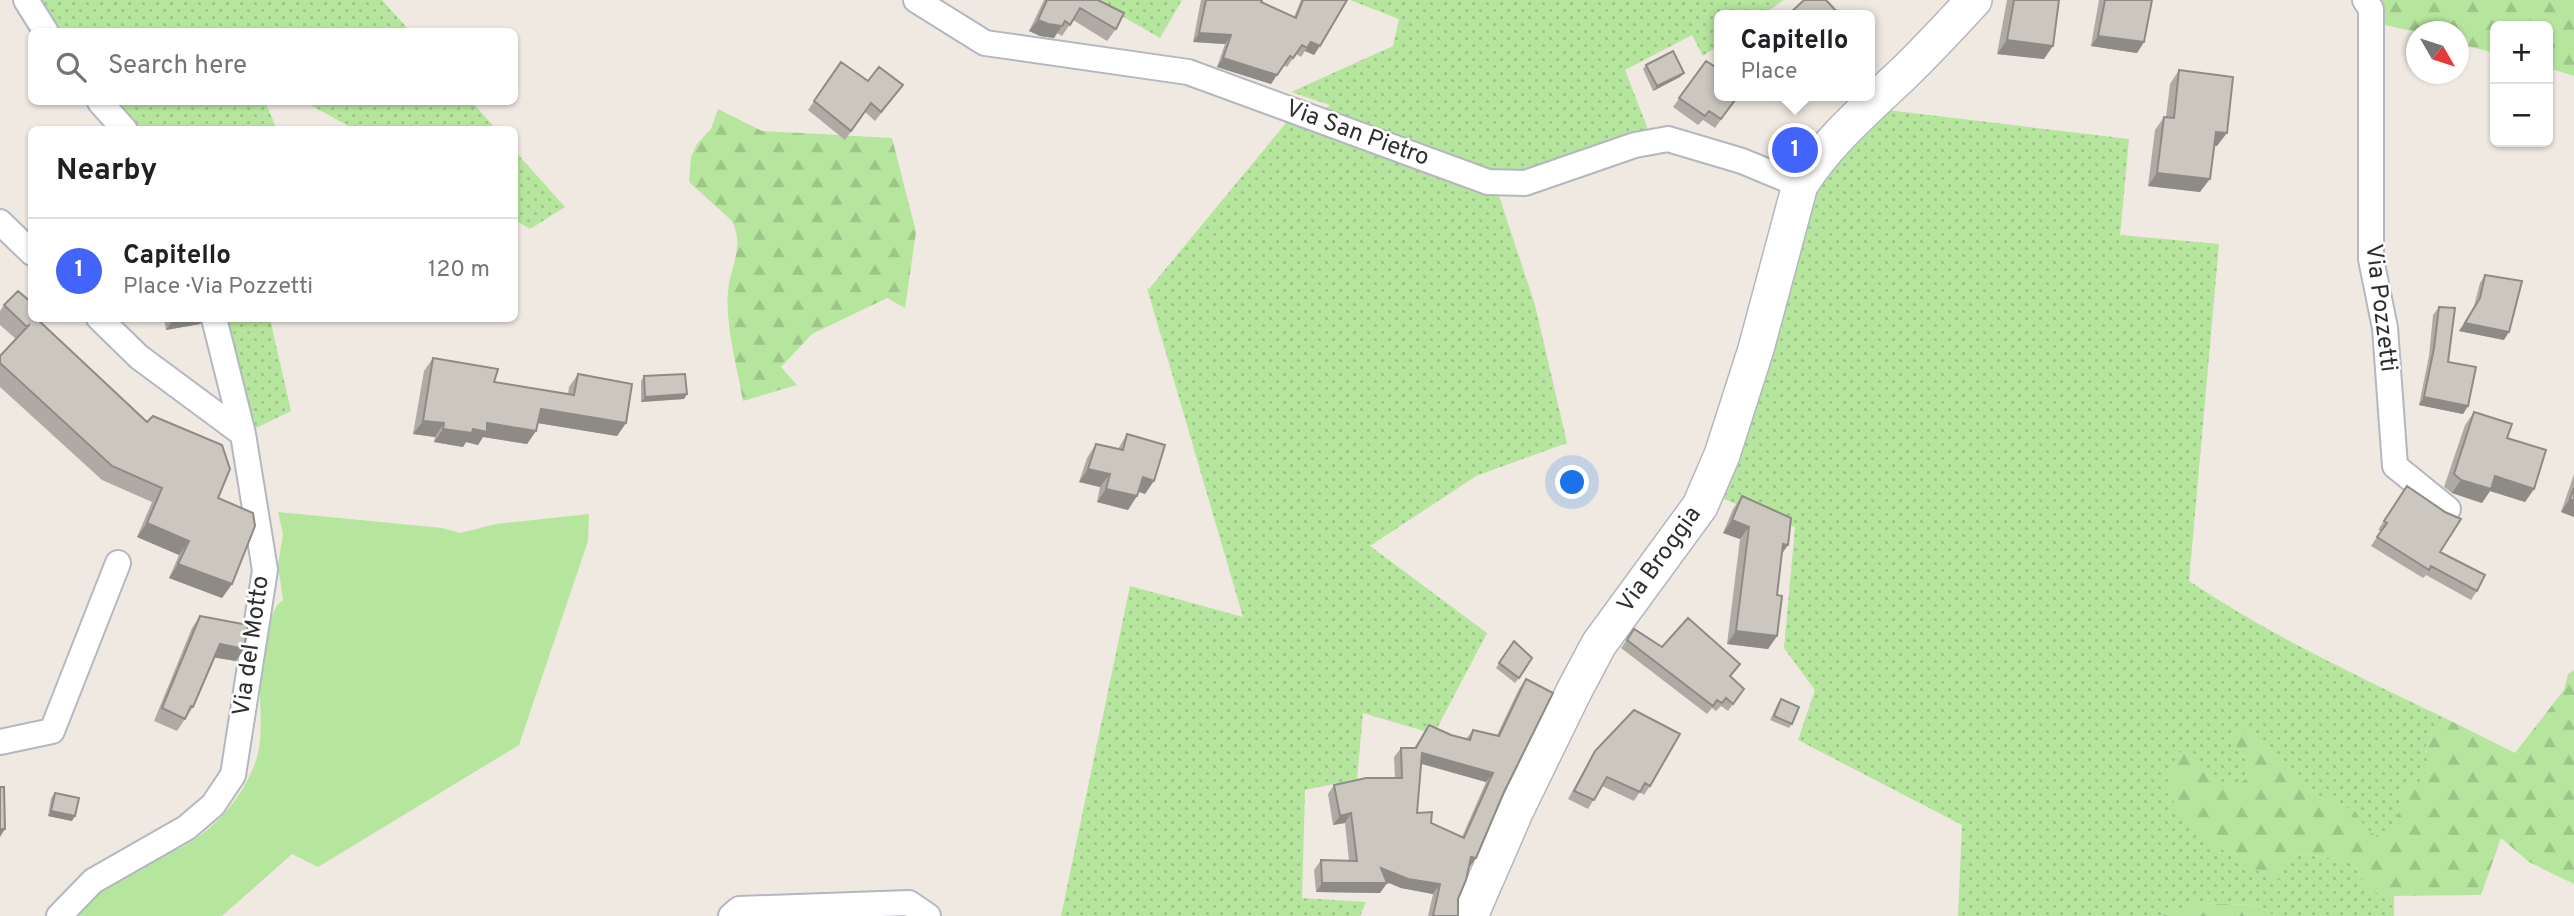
<!DOCTYPE html>
<meta charset="utf-8">
<style>
:root{--surface:#fff;--page:#f6f6f6;--text:#202124;--muted:#757577;--line:#e0e0e0;--accent:#4264fb}
body{margin:0;font-family:Overpass,sans-serif;background:var(--page);color:var(--text)}
.controls{position:absolute;right:21px;top:21px;display:grid;overflow:hidden;border-radius:10px;box-shadow:0 2px 5px #0004}
.controls button{width:63px;height:63px;display:grid;place-items:center;padding:0;border:0;border-bottom:2px solid var(--line);background:var(--surface);color:var(--text);font:35px sans-serif}
.compass{position:absolute;left:2406px;top:21px;width:63px;height:63px;border-radius:50%;background:var(--surface);box-shadow:0 2px 5px #0004;rotate:129deg}
.you{position:absolute;left:1573px;top:483px;width:24px;height:24px;margin:-18px;border:5px solid #fff;border-radius:50%;background:#1a73e8;box-shadow:0 0 0 10px #1a73e833}
.badge{display:grid;place-items:center;width:46px;height:46px;border-radius:50%;background:var(--accent);color:#fff;font-size:23px;font-weight:700}
.pin{position:absolute;translate:-50% -50%;border:4px solid #fff;box-shadow:0 2px 7px #0006}
.popup{position:absolute;left:1714px;top:10px;width:161px;height:91px;box-sizing:border-box;display:grid;place-content:center;border-radius:10px;background:var(--surface);filter:drop-shadow(0 2px 5px #0005);font-size:23px;white-space:nowrap;color:var(--muted)}
.popup b{font-size:26px;color:var(--text)}
.popup::after{content:'';position:absolute;left:50%;top:100%;margin-left:-14px;border:14px solid transparent;border-top-color:var(--surface)}
.list{margin:0;padding:0;list-style:none}
h2{display:flex;justify-content:space-between;align-items:center;height:91px;margin:0;padding:0 28px;font-size:30px}
h2 small{font-size:23px;font-weight:400;color:var(--muted)}
.list li{display:grid;grid-template-columns:46px 1fr auto;gap:21px;align-items:center;box-sizing:border-box;height:105px;padding:0 28px;border-top:2px solid var(--line)}
.list b{display:block;font-size:26px;white-space:nowrap}
.list p{margin:0;font-size:23px;white-space:nowrap;color:var(--muted)}
.list em{font-size:23px;font-style:normal;color:var(--muted)}
.icon{flex:none;width:38px;height:38px;fill:none;stroke:currentColor;stroke-width:2;stroke-linecap:round;stroke-linejoin:round}
.map{position:relative;flex:none;width:2574px;height:916px;overflow:hidden}
.search{position:absolute;background:var(--surface);box-shadow:0 2px 5px #0004;left:28px;top:28px;width:490px;height:77px;display:flex;align-items:center;gap:18px;box-sizing:border-box;padding:0 24px;border-radius:10px;color:var(--muted);font-size:26px}
.panel{position:absolute;background:var(--surface);box-shadow:0 2px 5px #0004;left:28px;top:126px;width:490px;height:196px;border-radius:10px}
.map>svg:first-child{display:block}
.grass{fill:url(#grass-dots)}
.forest{fill:url(#forest-firs)}
.park{fill:#b6e59e}
.lines{fill:none;stroke-linecap:round;stroke-linejoin:round}
.street-casing{stroke:#b4b7c1;stroke-width:28}
.secondary-casing{stroke:#b4b7c1;stroke-width:38}
.street{stroke:#fff;stroke-width:24}
.secondary{stroke:#fff;stroke-width:35}
.wall{fill:#afaba4;fill-rule:evenodd}
.shaded-wall{fill:#8e8b86}
.building{fill:#cbc7bf;stroke:#8e8b86;stroke-width:2;fill-rule:evenodd}
.labels{text-anchor:middle;dominant-baseline:central;stroke-width:5;stroke-linejoin:round;paint-order:stroke}
.street-label{font-size:24px;fill:#2e2e2e;stroke:#fff}
</style>
<div class="map">
<svg width="2574" height="916" viewBox="0 0 2574 916">
<defs>
<pattern id="grass-dots" width="8" height="8" patternUnits="userSpaceOnUse" patternTransform="scale(1.75)"><rect width="8" height="8" fill="#b6e59e"/><path d="M2 2h.1M6 6h.1" fill="none" stroke="#9dc588" stroke-width="1.8" stroke-linecap="round"/></pattern>
<pattern id="forest-firs" width="22" height="20" patternUnits="userSpaceOnUse" patternTransform="scale(1.75)"><rect width="22" height="20" fill="#b6e59e"/><path d="M5 1l3.5 6h-7zM16 11l3.5 6h-7z" fill="#9dc588"/></pattern>
</defs>
<rect width="100%" height="100%" fill="#efe9e1"/>
<path class="grass" d="M34,0H382L410,31H53Z
M1094,0H1182L1160,38Z
M1350,0H1784L1762,15H1720V44L1703,56L1692,35L1625,70L1652,140L1498,193L1535,305L1567,443L1476,476L1370,546L1487,633L1434,734L1363,713L1357,779L1305,790L1302,898L1366,902L1360,916H1061L1130,586L1243,617L1147,288L1149,289L1300,106L1322,112L1330,105L1291,92L1393,46L1399,19Z
M106,102H265L277,129H131Z
M305,102H472L496,129H354Z
M1887,110L2129,139L2120,235L2219,244L2189,581C2270,635 2357,676 2445,718L2433,732L2426,747L2428,765L2422,781L2406,786L2401,818L2393,834L2377,838L2364,826L2355,812L2341,804L2324,799L2310,790L2299,776L2247,730L2238,749L2248,762L2246,779L2232,787L2215,782L2179,752L2284,862L2300,854L2352,861C2364,881 2368,895 2394,896V916H2275L2258,905L2197,903L2162,916H1958L1962,825L1798,740L1815,690L1784,648L1795,527L1719,497L1725,488L1749,429L1813,200L1837,162Z
M514,150L565,207L530,229L515,220Z
M226,319H270L291,411L252,430Z"/>
<path class="forest" d="M2369,0H2574V76L2548,68V26H2495V53L2459,44L2458,32H2416L2376,23Z
M718,109L762,131L892,138L916,232L905,308L887,298L812,334L781,367L797,385L743,401C737,365 723,319 729,283C734,261 743,243 732,221L689,182L691,157L697,144L711,129Z
M2574,670V884L2529,862L2501,838L2481,895L2385,896L2369,890L2352,861L2300,854L2284,862L2280,879C2259,874 2244,863 2226,852C2201,836 2173,821 2171,789C2171,772 2170,767 2179,752L2197,754C2203,776 2210,780 2232,787L2246,779L2248,762L2238,749L2231,733L2247,730L2299,776L2310,790L2324,799L2341,804L2356,812L2364,826L2377,837L2393,834C2402,815 2396,805 2406,786L2422,781L2428,765L2426,748L2433,732L2445,718L2515,753L2564,690L2568,674Z
M2197,903L2258,905L2275,916H2162Z"/>
<path class="park" d="M278,512L442,528L460,533L496,524L589,514L588,541L519,745L318,867L292,854L222,916H79C87,907 94,895 104,888C126,869 154,861 180,848C213,831 240,801 254,766C266,736 258,701 260,670C261,657 265,645 268,633C271,621 272,607 283,600L278,565L283,534Z"/>
<g class="lines">
<g class="street-casing">
<path id="street" d="M26,0L46,32
M916,0L985,43L1188,72L1488,182L1525,183L1635,145L1668,139L1742,161L1800,185
M2365,0L2371,9V259L2385,328L2395,466L2448,509
M100,102L125,130
M0,222L32,253
M99,318L139,357L243,434
M0,742L52,731L118,563
M59,916L93,881L186,828L213,805L233,775L265,570L243,434L214,318
M731,916L739,909L909,903L928,916"/>
</g>
<g class="secondary-casing">
<path id="secondary" d="M1470,916L1516,810L1574,691L1599,644L1700,506L1722,455L1756,349L1800,185C1827,142 1866,109 1903,74C1928,50 1951,25 1974,0"/>
</g>
<use href="#street" class="street"/>
<use href="#secondary" class="secondary"/>
</g>
<path class="wall" d="M1044,0H1098L1116,29L1107,41L1073,20L1062,36L1057,33L1054,38L1040,36L1029,31Z
M1201,0H1262L1261,2L1294,17L1301,0H1347L1314,55L1305,51L1301,57L1296,54L1287,67L1283,65L1271,84L1217,67L1225,44L1193,42Z
M2007,0H2059L2044,59L1997,54Z
M2099,0H2152L2144,42L2137,53L2091,46Z
M1706,61L1738,96L1715,128L1703,120L1698,125L1673,107Z
M841,62L868,81L903,85L875,121L865,112L845,140L808,110Z
M1646,65L1684,73L1680,77L1653,91L1643,69Z
M2179,70L2217,146H2214L2200,192L2148,186L2155,130L2164,117H2166L2170,84Z
M2485,275L2504,340L2459,331L2474,306L2480,283Z
M4,305L32,318L218,498L232,584L222,598L169,578L179,555L137,537L152,502L102,480L0,387V356L16,339L0,325V311Z
M2439,307L2448,362L2468,406L2463,414L2419,405L2429,356L2433,315Z
M164,318H204L200,324L166,330Z
M433,358L494,382L568,394L569,387L578,374L626,423L617,436L538,423L536,431L527,444L483,437L478,445L466,442L463,447L434,442L435,437L413,434L424,371Z
M644,376L687,394L684,399L641,402V381Z
M2474,412L2507,438L2534,489L2525,502L2490,491L2482,503L2452,493L2444,487L2465,425Z
M1127,434L1145,494L1139,492L1128,510L1097,502L1100,487L1079,482L1087,458L1096,444L1118,449Z
M2574,474V517L2561,512Z
M2407,486L2440,552L2477,591L2471,600L2426,575L2423,578L2371,546L2381,531L2378,530Z
M1742,496L1782,555L1777,595V636L1768,649L1727,644L1740,539L1723,533L1733,509Z
M200,616L236,661L214,657L193,707L177,731L154,721L192,628Z
M1634,629L1662,647L1730,677L1744,689L1728,711L1721,706L1716,711L1712,708L1707,714L1621,648Z
M1514,641L1519,678L1515,683L1496,668Z
M1526,679L1504,792L1469,868L1458,899V916H1428L1433,894L1401,888L1386,882L1387,883L1380,893L1316,892L1314,870L1321,860L1349,861L1345,823L1333,825L1328,794L1334,785L1395,778L1394,757L1401,748H1414L1429,725L1451,735L1466,739L1473,730L1497,735L1519,689ZM1421,764L1486,782L1462,837L1431,823L1417,813Z
M1781,699L1792,724L1789,728L1770,720L1778,703Z
M1595,751L1650,786L1644,795L1640,792L1634,801L1602,786L1588,809L1568,799L1590,759Z
M55,793L72,821L48,816L51,798Z"/>
<path class="shaded-wall" d="M1038,20L1062,26L1054,38L1040,36L1029,31Z
M1199,33L1231,35L1225,44L1193,42Z
M2098,36L2144,42L2137,53L2091,46Z
M2007,40L2053,46L2044,59L1997,54Z
M1311,42L1320,46L1314,55L1305,51Z
M1223,58L1277,75L1271,84L1217,67Z
M1684,73L1680,77L1653,91L1657,86Z
M2216,132L2227,133L2217,146L2206,145Z
M2157,173L2210,179L2200,192L2148,186Z
M182,318H204L200,324L166,330L173,320Z
M2465,323L2509,332L2504,340L2459,331Z
M687,394L684,399L641,402L645,397Z
M2424,397L2468,406L2463,414L2419,405Z
M541,409L626,423L617,436L531,422Z
M423,421L444,423L435,437L413,434Z
M487,423L536,431L527,444L483,437L478,445L466,442L463,447L434,442L443,429H473Z
M1088,469L1110,474L1100,487L1079,482Z
M2495,476L2534,489L2525,502L2490,491L2482,503L2452,493L2461,480Z
M1143,477L1154,481L1145,494L1134,490Z
M1106,489L1137,496L1128,510L1097,502Z
M2570,499L2574,501V517L2561,512Z
M1732,520L1749,527L1740,539L1723,533Z
M147,523L189,541L179,555L137,537Z
M1783,544L1788,545L1779,558Z
M178,564L232,584L222,598L169,578Z
M1736,631L1777,636L1768,649L1727,644Z
M220,644L244,649L236,661L211,657Z
M1422,753L1493,773L1486,782L1416,762Z
M51,811L75,816L72,821L48,816Z
M1351,813L1345,823L1333,825L1340,816Z
M0,829H5L0,837Z
M1471,857L1476,858L1469,868Z
M1381,868L1440,884L1433,894L1401,888L1375,877Z
M1322,883H1387L1380,893L1316,892Z"/>
<path class="building" d="M1047,0H1098L1124,13L1116,29L1080,8L1070,25L1065,21L1062,26L1048,24L1038,20Z
M1206,0H1262L1261,2L1296,18L1303,0H1347L1320,46L1311,42L1307,48L1302,45L1293,58L1290,56L1277,75L1223,58L1231,35L1199,33Z
M1804,0H1826L1840,15H1788Z
M2014,0H2059L2053,46L2007,40Z
M2105,0H2152L2144,42L2098,36Z
M1673,51L1684,73L1657,86L1646,65Z
M1706,61L1720,70V96H1738L1721,119L1709,111L1705,116L1679,98Z
M841,62L868,81L879,67L903,85L881,112L871,103L851,131L814,101Z
M2179,70L2233,77L2227,133L2216,132L2210,179L2157,173L2164,117L2174,118Z
M2485,275L2522,281L2509,332L2465,323L2480,298Z
M18,291L32,303V318H36L147,422L153,416L222,445L230,469L218,498L253,513L255,526L232,584L178,564L189,541L147,523L162,488L112,466L0,363V356L30,324L27,327L4,305Z
M2439,307L2455,308L2448,362L2476,367L2468,406L2424,397L2434,348Z
M433,358L498,369L494,382L574,395L578,374L632,384L626,423L541,409L536,431L487,423V432L473,429L472,433L443,429L444,423L423,421Z
M685,374L687,394L645,397L644,376Z
M2474,412L2512,424L2507,438L2546,450L2534,489L2495,476L2491,489L2461,480L2454,474Z
M1127,434L1165,445L1154,481L1143,477L1137,496L1106,489L1110,474L1088,469L1096,444L1123,450Z
M2407,486L2445,512L2461,519L2440,552L2485,575L2477,591L2431,566L2429,570L2377,537L2387,523L2384,521Z
M2574,488V501L2570,499Z
M1742,496L1791,518L1788,545L1783,544L1777,595L1782,596L1777,636L1736,631L1749,527L1732,520Z
M200,616L248,625L244,649L220,644L193,707L191,706L185,719L162,708Z
M1688,618L1740,664L1730,676L1744,689L1733,704L1726,698L1722,703L1717,700L1713,706L1627,640L1634,629L1662,647Z
M1514,641L1532,658L1519,678L1499,663Z
M1526,679L1553,693L1504,792L1476,858L1471,857L1466,880L1458,899V916H1433L1440,884L1408,879L1381,868L1387,883H1322L1321,860L1357,861L1351,813L1340,816L1334,785L1366,778H1402L1401,748H1416L1429,725L1451,735L1470,740L1473,730L1499,736ZM1422,753L1493,773L1464,838L1431,823L1432,812L1417,813Z
M1781,699L1799,707L1792,724L1774,716Z
M1634,710L1680,734L1650,786L1645,783L1640,792L1607,777L1594,800L1574,791L1595,751Z
M0,787H4L5,829H0Z
M55,793L79,798L75,816L51,811Z"/>
<g class="labels">
<g class="street-label">
<text transform="translate(1357 134) rotate(20)">Via San Pietro</text>
<text transform="translate(2380 308) rotate(83)">Via Pozzetti</text>
<text transform="translate(1660 560) rotate(-54)">Via Broggia</text>
<text transform="translate(252 646) rotate(-82)">Via del Motto</text>
</g>
</g>
</svg>
<div class="controls">
<button>+</button>
<button>−</button>
</div>
<svg class="compass" viewBox="-18 -18 36 36"><path d="M0-13l5 13h-10z" fill="#e53935"/><path d="M0 13l5-13h-10z" fill="#757577"/></svg>
<div class="you"></div>
<div class="pin badge" style="left:1795px;top:150px">1</div>
<div class="popup"><b>Capitello</b>Place</div>
<div class="search"><svg class="icon" aria-label="search" viewBox="0 0 24 24"><circle cx="10" cy="10" r="6"/><path d="M15 15l6 6"/></svg>Search here</div>
<section class="panel">
<h2>Nearby<small></small></h2>
<ul class="list">
<li><span class="badge">1</span><div><b>Capitello</b><p>Place · Via Pozzetti</p></div><em>120 m</em></li>
</ul>
</section>
</div>
